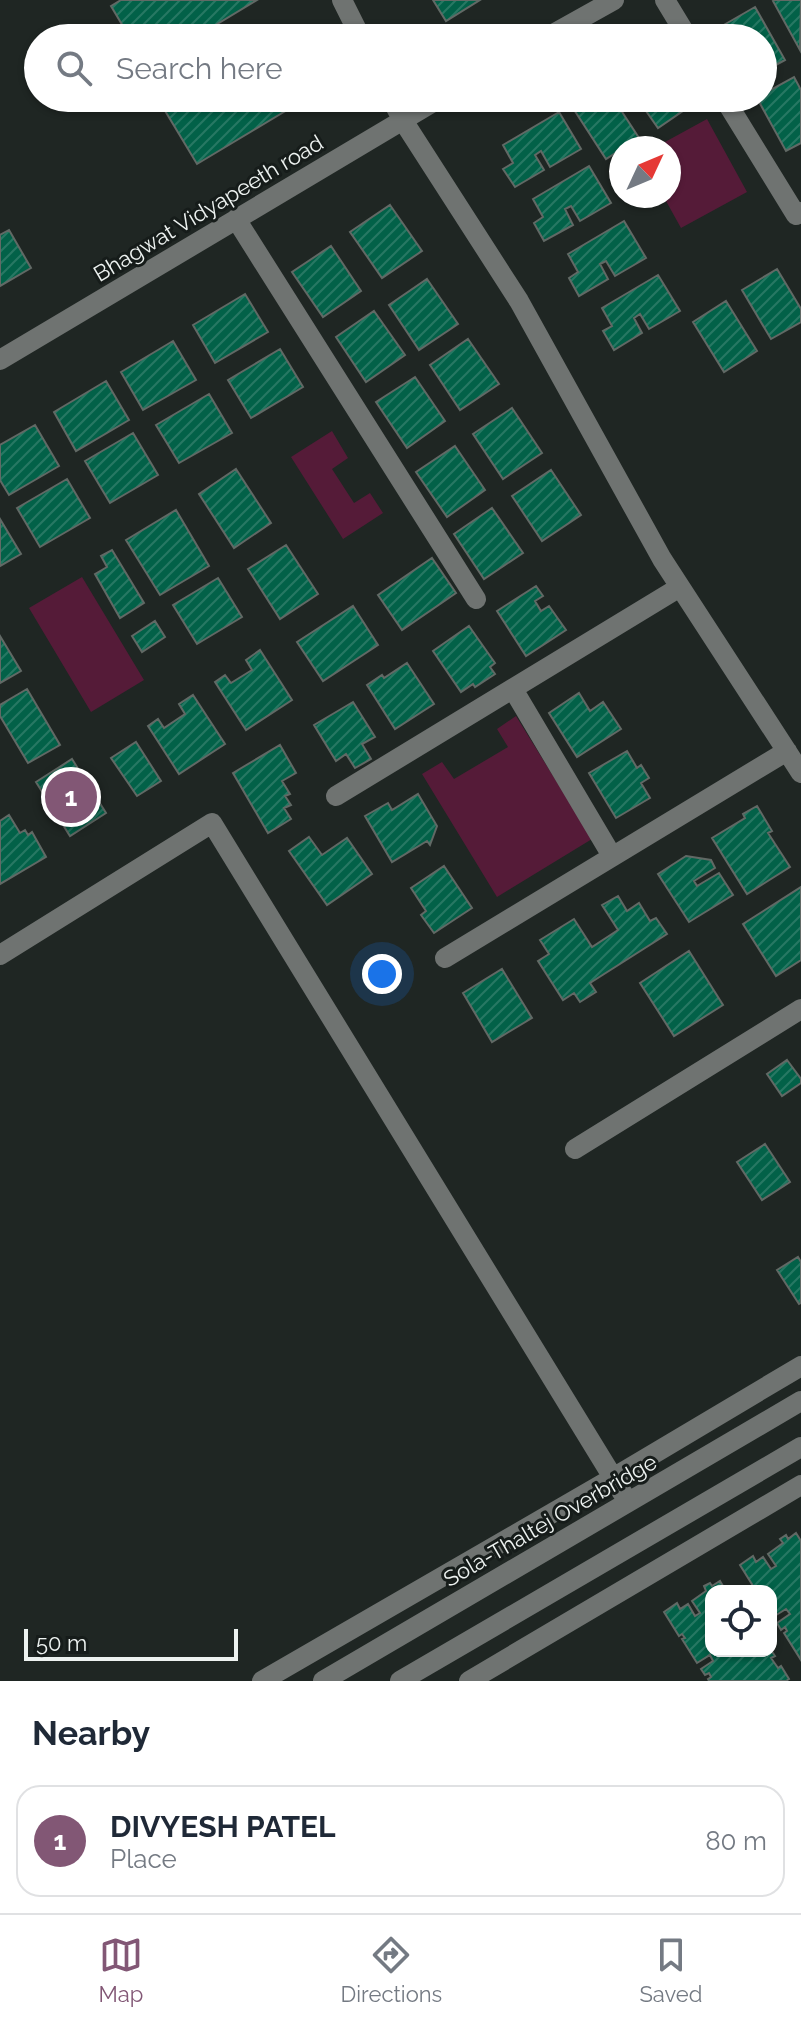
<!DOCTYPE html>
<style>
:root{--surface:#fff;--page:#f6f6f7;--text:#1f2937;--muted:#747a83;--line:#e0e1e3;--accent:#825775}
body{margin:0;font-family:Raleway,sans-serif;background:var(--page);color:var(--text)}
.controls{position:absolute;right:24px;bottom:24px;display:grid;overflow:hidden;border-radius:16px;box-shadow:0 2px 6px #0004}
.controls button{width:72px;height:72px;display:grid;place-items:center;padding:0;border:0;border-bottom:2px solid var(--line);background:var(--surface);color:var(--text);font:40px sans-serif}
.compass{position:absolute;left:609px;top:136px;width:72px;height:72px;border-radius:50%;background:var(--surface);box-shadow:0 2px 6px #0004;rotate:46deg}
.scale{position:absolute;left:24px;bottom:20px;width:214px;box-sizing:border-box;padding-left:8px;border:4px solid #edf2f0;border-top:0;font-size:22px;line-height:28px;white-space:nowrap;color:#edf2f0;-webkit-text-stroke:6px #161c1a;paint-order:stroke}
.you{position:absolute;left:382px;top:974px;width:28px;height:28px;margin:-20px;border:6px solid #fff;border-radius:50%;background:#1a73e8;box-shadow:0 0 0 12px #1a73e833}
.badge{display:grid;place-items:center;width:52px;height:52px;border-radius:50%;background:var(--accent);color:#fff;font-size:26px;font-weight:700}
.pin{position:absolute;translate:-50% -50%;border:4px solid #fff;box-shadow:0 2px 8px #0006}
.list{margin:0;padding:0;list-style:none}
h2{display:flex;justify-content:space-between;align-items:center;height:104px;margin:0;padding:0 32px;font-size:34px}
h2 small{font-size:26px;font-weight:400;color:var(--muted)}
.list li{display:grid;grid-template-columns:52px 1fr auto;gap:24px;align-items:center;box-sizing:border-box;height:112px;margin:0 16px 16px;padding:0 16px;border:2px solid var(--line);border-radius:24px}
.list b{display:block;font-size:30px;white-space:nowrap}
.list p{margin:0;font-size:26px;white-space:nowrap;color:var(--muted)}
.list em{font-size:26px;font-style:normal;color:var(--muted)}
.icon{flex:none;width:44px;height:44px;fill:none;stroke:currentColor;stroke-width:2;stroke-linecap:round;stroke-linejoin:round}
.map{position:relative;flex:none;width:801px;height:1681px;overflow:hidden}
.search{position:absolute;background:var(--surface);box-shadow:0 2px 6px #0004;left:24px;right:24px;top:24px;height:88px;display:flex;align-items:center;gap:20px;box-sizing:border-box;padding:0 28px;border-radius:44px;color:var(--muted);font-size:30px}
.sheet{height:232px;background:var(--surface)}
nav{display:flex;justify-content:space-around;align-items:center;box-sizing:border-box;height:112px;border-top:2px solid var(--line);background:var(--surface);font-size:22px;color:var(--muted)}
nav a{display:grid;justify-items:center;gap:4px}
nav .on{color:var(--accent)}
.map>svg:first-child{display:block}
.grass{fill:#551b38}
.building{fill:url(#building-hatch);stroke:#616965;stroke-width:2}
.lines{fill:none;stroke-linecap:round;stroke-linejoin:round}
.minor{stroke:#6f7371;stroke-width:20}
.labels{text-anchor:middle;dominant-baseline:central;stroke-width:6;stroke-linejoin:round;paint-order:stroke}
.street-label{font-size:22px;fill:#edf2f0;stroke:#161c1a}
</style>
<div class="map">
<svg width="801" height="1681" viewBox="0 0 801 1681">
<defs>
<pattern id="building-hatch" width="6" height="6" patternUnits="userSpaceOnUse" patternTransform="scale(2)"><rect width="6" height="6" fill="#026148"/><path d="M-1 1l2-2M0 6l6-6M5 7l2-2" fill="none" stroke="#277863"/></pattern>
</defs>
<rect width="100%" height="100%" fill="#1f2623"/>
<path class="grass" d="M707,119L747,192L681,228L666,201L659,204L654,196H669V148H654Z
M332,431L348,458L332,469L354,503L370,493L383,513L343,539L291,457Z
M82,577L144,680L91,712L29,608Z
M516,716L592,839L497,897L422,774L442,762L454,779L508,747L497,729Z"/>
<path class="building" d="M121,0H257L194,38H130L111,6Z
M433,0H480L446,21Z
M775,0H801L800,50L773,1Z
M755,7L785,60L763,72V38H720L715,30Z
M794,77L801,90V143L786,151L757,98H763V94Z
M171,98H307L197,164L161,104Z
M582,98H613L639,138L606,159L571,105Z
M637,98H693L696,102L658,128Z
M559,112L581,149L550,167L541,151L535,155L544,170L515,187L503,169L513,163L503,145Z
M589,166L611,203L580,221L571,206L565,209L573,225L544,241L534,223L543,217L533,199Z
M390,205L422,251L382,278L350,232Z
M624,221L646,258L615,276L606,261L600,264L608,279L579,296L569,278L578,272L568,254Z
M9,230L31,268L0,286V235Z
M331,246L361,291L323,317L292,272Z
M777,269L801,309V322L771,339L742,290Z
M658,275L680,311L649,329L640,314L634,318L642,333L614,350L603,331L612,326L602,308Z
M427,279L458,324L419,350L389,305Z
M245,294L268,332L215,363L193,325Z
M726,301L757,351L724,372L693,322Z
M374,311L405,355L366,382L336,337Z
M468,339L499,384L460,410L430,365Z
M173,341L196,380L143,410L121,372Z
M280,349L303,387L251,418L228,380Z
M415,377L445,421L407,448L376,402Z
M106,381L129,420L76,451L54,412Z
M209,394L232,433L179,463L156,425Z
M512,408L542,453L503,479L473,434Z
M35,425L59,466L9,495L0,480V445Z
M133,433L158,475L110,503L85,461Z
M455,446L485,490L447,517L416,472Z
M236,469L271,523L234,548L199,494Z
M551,470L581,515L542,541L512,496Z
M67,479L90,518L40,547L17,508Z
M492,508L523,553L484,579L454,534Z
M176,510L209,566L160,595L126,540Z
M0,519L21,554L0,566Z
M286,545L318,594L280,619L248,569Z
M112,550L144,603L120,618L95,574L107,567L101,556Z
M432,558L456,593L402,630L378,595Z
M218,578L242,617L197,644L173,605Z
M536,586L543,596L535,601L541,611L549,606L566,630L526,656L497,611Z
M353,606L378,645L323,681L297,642Z
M155,621L165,637L142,652L132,636Z
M469,626L495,663L490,667L495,674L475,687L473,684L461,692L433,651Z
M0,636L21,671L0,683Z
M260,650L292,700L246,730L215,682L225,675L231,683L252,670L246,660Z
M407,663L434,704L395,729L367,685L382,675L384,678Z
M27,689L60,745L28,763L0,716V705Z
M579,693L590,711L603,702L621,729L577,757L549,713Z
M193,695L225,744L179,774L148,726L158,719L164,728L185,714L179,704Z
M353,702L375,737L362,744L371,759L355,768L346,754L336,761L314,725Z
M136,742L161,781L137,796L111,758Z
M280,745L296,773L282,781L290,794L285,796L291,805L284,808L291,819L268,833L233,773Z
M627,751L637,768L641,765L649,778L641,783L650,798L616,818L589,773Z
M72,759L106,813L70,836L36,782Z
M418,794L437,826L430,845L427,841L392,862L365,816L388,803L392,810Z
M757,806L772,831L768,833L790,867L747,894L712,838L745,818L743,814Z
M9,815L20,833L25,830L28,835L32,832L46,857L0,884V821Z
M309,837L322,855L347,838L372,874L327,905L289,851Z
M686,856L711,860L715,868L694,881L697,886L719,873L733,895L689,922L658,874Z
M444,866L472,908L434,933L421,915L426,911L411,888Z
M801,887V960L776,976L743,924Z
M618,896L627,911L639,903L650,921L656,918L667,934L590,983L596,992L580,1002L574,993L563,1000L538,961L549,954L540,940L574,919L592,947L618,930L602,905Z
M689,951L723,1005L674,1036L640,983Z
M502,969L532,1018L492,1042L463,993Z
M787,1060L801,1079V1083L782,1096L767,1074Z
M765,1144L790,1182L762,1200L737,1162Z
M798,1257L801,1262V1303L799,1304L777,1270Z
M796,1533L801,1541V1660L784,1633L787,1631L785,1627L781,1630L777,1623L790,1614L786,1609L773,1617L771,1614V1591H761L758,1587L755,1589L740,1565L753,1556L756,1562L763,1557L771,1569L776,1566L768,1554L783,1543L780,1539L786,1535L788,1539Z
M720,1581L726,1591H711V1651L771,1650L775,1656L771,1658L778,1668L781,1666L789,1679L786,1681H709L708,1679L711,1677L709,1673L705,1675L701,1669L713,1661L710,1655L697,1663L682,1639L685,1638L682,1634L679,1636L664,1612L677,1603L680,1609L688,1604L695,1616L700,1613L692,1601L706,1591L704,1586L710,1583L712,1586Z"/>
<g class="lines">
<path class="minor" d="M342,0L361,38
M665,0L688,38
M546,38L614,0
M391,98L402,119L519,301L662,559L801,773
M724,98L796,215L801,212
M236,219L476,599
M0,360L440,98
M513,689L612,856
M336,796L680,587
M0,955L212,823L628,1502
M445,958L787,751
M575,1149L801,1009
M262,1681L613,1478L801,1366
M323,1681L801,1401
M400,1681L801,1447
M469,1681L801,1485"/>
</g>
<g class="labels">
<g class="street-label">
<text transform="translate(208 208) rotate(-31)">Bhagwat Vidyapeeth road</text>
<text transform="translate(550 1520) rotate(-30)">Sola-Thaltej Overbridge</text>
</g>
</g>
</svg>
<div class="controls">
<button><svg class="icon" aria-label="locate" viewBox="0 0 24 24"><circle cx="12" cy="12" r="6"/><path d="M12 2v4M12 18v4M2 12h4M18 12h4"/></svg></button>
</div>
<svg class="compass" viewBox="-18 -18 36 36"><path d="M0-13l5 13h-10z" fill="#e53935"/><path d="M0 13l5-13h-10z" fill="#747a83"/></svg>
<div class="scale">50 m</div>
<div class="you"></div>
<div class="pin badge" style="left:71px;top:797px">1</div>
<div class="search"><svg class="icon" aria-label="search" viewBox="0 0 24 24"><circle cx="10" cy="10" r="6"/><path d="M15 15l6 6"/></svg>Search here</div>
</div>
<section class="sheet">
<h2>Nearby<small></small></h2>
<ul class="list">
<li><span class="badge">1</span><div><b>DIVYESH PATEL</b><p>Place</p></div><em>80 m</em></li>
</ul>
</section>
<nav>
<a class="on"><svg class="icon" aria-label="map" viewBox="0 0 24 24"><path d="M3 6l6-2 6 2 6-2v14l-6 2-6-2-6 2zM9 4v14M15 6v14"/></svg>Map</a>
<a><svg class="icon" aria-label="directions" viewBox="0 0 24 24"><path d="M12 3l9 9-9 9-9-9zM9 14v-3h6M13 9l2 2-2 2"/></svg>Directions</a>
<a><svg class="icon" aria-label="saved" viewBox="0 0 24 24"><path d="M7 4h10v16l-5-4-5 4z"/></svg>Saved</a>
</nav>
